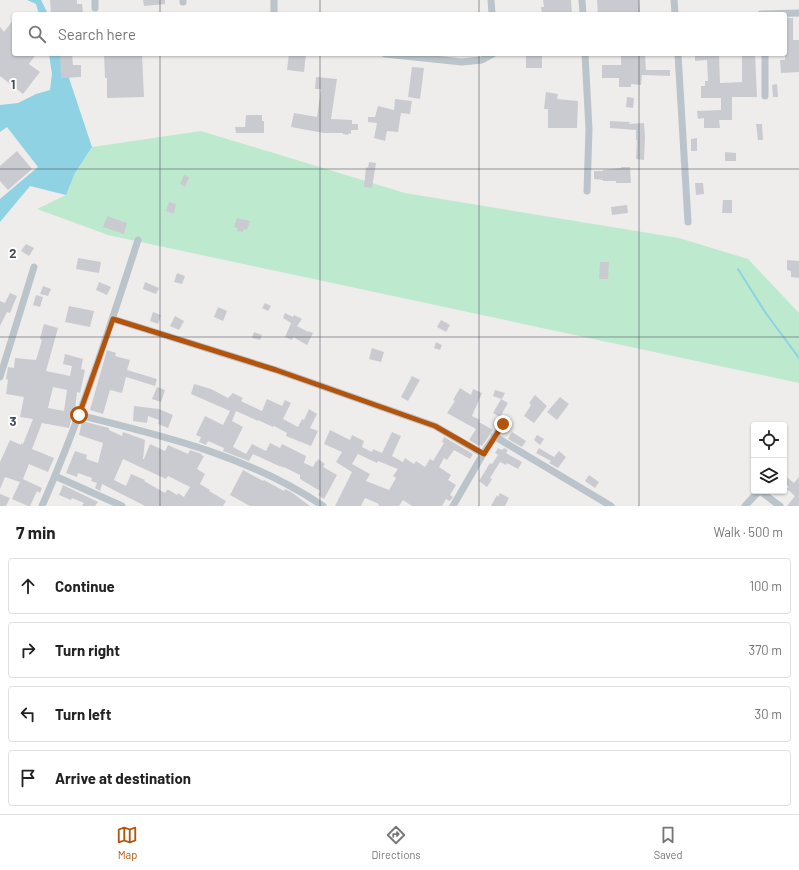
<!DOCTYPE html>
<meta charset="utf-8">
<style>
:root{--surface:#fff;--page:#f2f2f2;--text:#222;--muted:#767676;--line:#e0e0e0;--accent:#b45309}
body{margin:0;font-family:Barlow,sans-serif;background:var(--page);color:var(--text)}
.controls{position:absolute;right:12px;bottom:12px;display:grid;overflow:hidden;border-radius:4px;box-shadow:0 1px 3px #0004}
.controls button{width:36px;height:36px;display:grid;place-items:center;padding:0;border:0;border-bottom:1px solid var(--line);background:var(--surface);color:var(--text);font:20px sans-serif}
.stop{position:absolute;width:12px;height:12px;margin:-9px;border:3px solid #b45309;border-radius:50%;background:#fff}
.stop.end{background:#b45309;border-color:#fff;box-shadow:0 1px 4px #0008}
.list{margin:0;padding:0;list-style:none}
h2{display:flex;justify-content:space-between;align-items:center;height:52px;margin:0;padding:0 16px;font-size:17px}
h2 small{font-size:13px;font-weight:400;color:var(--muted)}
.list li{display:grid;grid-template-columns:26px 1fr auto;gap:12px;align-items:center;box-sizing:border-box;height:56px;margin:0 8px 8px;padding:0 8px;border:1px solid var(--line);border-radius:4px}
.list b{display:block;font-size:15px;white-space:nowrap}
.list em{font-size:13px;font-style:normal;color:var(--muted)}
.icon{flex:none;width:22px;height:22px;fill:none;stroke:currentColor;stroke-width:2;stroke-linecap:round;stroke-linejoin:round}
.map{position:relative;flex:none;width:799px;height:506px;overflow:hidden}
.search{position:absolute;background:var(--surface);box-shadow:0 1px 3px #0004;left:12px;right:12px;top:12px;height:44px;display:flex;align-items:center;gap:10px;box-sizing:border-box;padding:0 14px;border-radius:4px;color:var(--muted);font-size:15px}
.sheet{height:308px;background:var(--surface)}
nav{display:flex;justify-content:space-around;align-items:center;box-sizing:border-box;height:56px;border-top:1px solid var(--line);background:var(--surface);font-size:11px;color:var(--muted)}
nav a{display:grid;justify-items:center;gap:2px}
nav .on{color:var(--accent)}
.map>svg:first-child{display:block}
.green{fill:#bdeace}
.water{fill:#8ed2e3}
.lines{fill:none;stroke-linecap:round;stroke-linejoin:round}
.stream{stroke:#8ed2e3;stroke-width:2}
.building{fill:#cacbd1;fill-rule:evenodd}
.street{stroke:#bbc4ca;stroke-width:7}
.route{stroke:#b45309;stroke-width:5}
.grid{fill:none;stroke:#464f58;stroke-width:1;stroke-opacity:0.55}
.grid-label{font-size:13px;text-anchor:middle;font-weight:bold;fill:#464f58;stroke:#fff;stroke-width:4;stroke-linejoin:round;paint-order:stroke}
</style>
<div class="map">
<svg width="799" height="506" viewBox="0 0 799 506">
<rect width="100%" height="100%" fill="#efecec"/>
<path class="green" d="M201,131L405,193L679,238L748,259L799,313V383L108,235L37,209L66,195L75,173L92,147Z"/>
<path class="water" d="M27,0H41L48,14H39L36,4Z
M49,54H61L92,147L75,173L66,195L30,186L0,222V199L38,167L7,127L0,132V105L18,103L36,94L50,90L52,74Z"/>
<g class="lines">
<path class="stream" d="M738,269L765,312L799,358"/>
</g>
<path class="building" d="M50,0H77V4H82L83,13L51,14Z
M143,0H165V4L144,6Z
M543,0H571L572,14H542L541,7H544Z
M597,0H639L640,14H598Z
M785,18H793V40H799V72L781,73L780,60H785Z
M14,19V54H36L29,64L40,72L23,94L0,76V27L4,32Z
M72,54L73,65H81V77L61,78L60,55Z
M104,54H142L144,97L107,98V78H105Z
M289,54H306L304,72L287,70Z
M526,54H542V68H526Z
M621,54H645L646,70H670V76L642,75L641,85L631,84V87H619V78H602V65H621Z
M695,54H719L720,83L742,82V54H755L757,97H732V120H719L720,128H704V118L698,119L697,111L721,110V98H701V86H705V81H708L707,60L695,61Z
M412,67L424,68L420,99L408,97Z
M316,77L337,79L331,119L352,120V124H358V130H351V134L349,133L348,135L343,134V133H324L291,127L294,113L317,117L321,89H315Z
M777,84L778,97H773L772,85Z
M546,92L558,94L557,99L578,101L577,128H548V109H544Z
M627,97L634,98L633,108L626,107Z
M395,99L412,101L410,114L401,113L398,132L387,131L385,141L374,138L377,123L368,122V117H375L378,106L394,110Z
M246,115H262V121H264V133H236L235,127H245Z
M610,121L630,122L629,124L644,123L645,137L644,160L636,159L637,140H636V130L610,128Z
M756,124H762L763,140H758Z
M697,138V151H691V139Z
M17,151L32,169L8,190L0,181V166Z
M725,152L736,153V161H725Z
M369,162L376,163L372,188L364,187L366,167L368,168Z
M621,167H630L631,183H616V181H603V180L594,179V171H603V170L621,168Z
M184,175L189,177L185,187L180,184Z
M695,183H703L704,194L696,195Z
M723,200H732V213H722Z
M169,202L176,204L174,214L166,211Z
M627,205L628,213L612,215L611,207Z
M107,216L127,223L124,234L103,227Z
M237,218L250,221L247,230L244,229L243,232L237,231L238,228L234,227Z
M26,244L34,248L29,256L21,251Z
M78,258L101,262L99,273L76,269Z
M787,260L799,261V278L791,277V271L787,270Z
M600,262H609L608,279H599Z
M177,273L185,276L182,284L174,282Z
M99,282L111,287L107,295L96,290Z
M145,282L159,288L156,294L143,289Z
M43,286L51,289L48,296L40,294Z
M10,293L17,296L10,313L7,312L0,326V301L5,303Z
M36,295L43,297L40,307L33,305Z
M265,303L271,306L268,311L262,308Z
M69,306L94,311L90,327L65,322Z
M218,307L227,311L223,321L214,317Z
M153,312L161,315L158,324L150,321Z
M285,313L293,317L294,315L302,319L297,326L308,332V331L313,333L307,345L293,337L292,340L285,337L291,323L283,318Z
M175,316L184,321L179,330L170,326Z
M441,320L450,325L446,332L437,327Z
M44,324L58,328L46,371L70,376L72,366L63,364L65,354L83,359L81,369L85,370L80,393L77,392L75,410L74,409L69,428L42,423L32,449L54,458L48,472L29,464L23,479L42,488L40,493L37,491L30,506H28L12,499L20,482L5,477L0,489V462L10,440L21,445V443L23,444L33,419L20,417L24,397L6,394L8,380L6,379L8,367L14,368L15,358L36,360L42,340L40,339ZM53,387L67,390L64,411L48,408Z
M254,332L262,335L260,340L252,338Z
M436,342L442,345L440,350L434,348Z
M372,348L384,352L381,362L369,359Z
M107,350L116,353L115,356L130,360L127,370L157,379L155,386L126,377L122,393L110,390L103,414L90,410Z
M412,376L420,380L408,401L401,397Z
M194,384L211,389L228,398L233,393L243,398L241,401L262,411L267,399L282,406L285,400L291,403L283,419L298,427L302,419L304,420L309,409L317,414L310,428L318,431L311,446L286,436L287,433L274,426L273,427L258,420V421L236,411L232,421L243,427L233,447L246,454L252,444L266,451L270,443L280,448L282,444L306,456L304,463L313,467L316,461L317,462L318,459L325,464L323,467L337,475L324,499L318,495L320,491L300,479V475L286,468L279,466L253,454L249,461L223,451L224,448L208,441L206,445L199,442L201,437L196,435L205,416L223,425L230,411L191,394Z
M157,387L165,390L161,402L152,399Z
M460,388L471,395L473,389L482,393L472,416L480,420L479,422L493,430L482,446L479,444V446L469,440L476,429L447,413L455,401L453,400Z
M495,390L505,393L502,399L493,396Z
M535,395L547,406L534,423L524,416L531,405L529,403Z
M560,397L569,404L557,420L547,412Z
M501,399L508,403L500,417L493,413Z
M134,406L159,409L173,415L168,428L158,424L159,420L148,416L147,423L133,421Z
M82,421L109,428V430L122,436L123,432L145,440L143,459H144L150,444L165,451L168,445L188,454L190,450L202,454L201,455L204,456L197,469L205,474L200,484L210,490L209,491L226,501L223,506H145L102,484L100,491L95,488L97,483L91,481L92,478L78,473L77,477L66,473L75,451L87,455L86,459L98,463L103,443L79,435ZM123,459L166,479L168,476L190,487L184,497L178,493L177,495L169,490H167L165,493L144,481L145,480L131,474L126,486L114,480Z
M330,430L350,440L352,435L364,441L362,447L372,452L373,449L382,453L392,432L401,436L392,456L403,462L405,458L414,464L416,461L425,467L430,459L433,461L444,443L442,442L444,437L473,454L470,459L454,450L447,460L444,458L439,467L451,475L448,480L456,485L450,495L453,497L450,501L446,499L442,506H412L403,500L399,506H378L379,504L365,498L361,506H335L352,472L336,462L342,452L324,444ZM358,454L377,463L378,461L398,469L393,476L396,478L389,490L366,481L370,474L352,464Z
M512,432L526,441L522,447L508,439Z
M537,435L544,439L540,445L534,440Z
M498,448L502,450L504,448L508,450L506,453L522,462L518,469L507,463L506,465L500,462L490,478L492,479L487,487L479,481L490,463L492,464L498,455L495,453Z
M539,448L554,457L559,451L566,457L558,468L549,463L551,461L536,453Z
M243,470L263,481L264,480L284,491L285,489L291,492L310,506H250L230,495Z
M589,475L599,482L595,488L585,481Z
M784,475L794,483L799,477V506H787L795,496L787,489L789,487L784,482Z
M63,485L98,502L95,506H82L84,503L72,498L71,500L59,495Z
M500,493L509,498L505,506H491L497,495L498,497Z
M0,494L10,498L6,506H0Z"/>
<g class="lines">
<path class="street" d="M95,0V8
M183,0V2
M274,0V14
M491,0L492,14
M582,0L583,14
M674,0L675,14
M761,14L799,13
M385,54L462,62L482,60L493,54
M585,54L589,129L587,191
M678,54L688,222
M765,96V54
M113,319L276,370L435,426L483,454
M0,377L34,267
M79,415C164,436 249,456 323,506
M494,436L611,506
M55,476L122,506
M760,491L780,506
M42,506C80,420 109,330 138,240
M453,506L483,454L503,424
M745,506L759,491"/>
</g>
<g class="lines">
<path class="route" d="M79,415L113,319L276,370L435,426L484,454L503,424"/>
</g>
<path class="grid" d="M160,0V14M320,0V14M479,0V14M639,0V14M160,54V506M320,54V506M479,54V506M639,54V506M0,169H799M0,337H799"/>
<g class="grid-label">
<text x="13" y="89">1</text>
<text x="13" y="258">2</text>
<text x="13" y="426">3</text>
</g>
</svg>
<div class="controls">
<button><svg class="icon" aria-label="locate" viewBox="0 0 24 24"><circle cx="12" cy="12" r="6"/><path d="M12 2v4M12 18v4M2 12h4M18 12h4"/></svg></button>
<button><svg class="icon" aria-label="layers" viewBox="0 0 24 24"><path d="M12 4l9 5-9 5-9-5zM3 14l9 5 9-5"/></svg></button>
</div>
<div class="stop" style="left:79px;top:415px"></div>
<div class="stop end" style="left:503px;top:424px"></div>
<div class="search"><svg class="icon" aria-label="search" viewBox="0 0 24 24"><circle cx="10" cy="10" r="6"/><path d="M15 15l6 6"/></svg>Search here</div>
</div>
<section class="sheet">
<h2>7 min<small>Walk · 500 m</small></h2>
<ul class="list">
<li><svg class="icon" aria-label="ahead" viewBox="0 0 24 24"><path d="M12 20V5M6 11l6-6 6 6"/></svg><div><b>Continue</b></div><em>100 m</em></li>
<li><svg class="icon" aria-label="right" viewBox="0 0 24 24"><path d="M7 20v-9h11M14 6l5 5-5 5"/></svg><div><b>Turn right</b></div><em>370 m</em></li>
<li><svg class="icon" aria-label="left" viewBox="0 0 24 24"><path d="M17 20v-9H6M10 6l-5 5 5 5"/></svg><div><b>Turn left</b></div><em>30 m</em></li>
<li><svg class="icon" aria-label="arrive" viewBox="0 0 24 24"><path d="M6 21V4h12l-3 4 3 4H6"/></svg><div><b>Arrive at destination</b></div></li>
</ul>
</section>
<nav>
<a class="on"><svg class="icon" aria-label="map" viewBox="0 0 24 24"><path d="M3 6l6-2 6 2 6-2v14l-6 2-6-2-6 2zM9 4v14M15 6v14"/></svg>Map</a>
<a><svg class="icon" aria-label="directions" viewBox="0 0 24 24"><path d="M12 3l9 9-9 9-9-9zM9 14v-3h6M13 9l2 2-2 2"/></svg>Directions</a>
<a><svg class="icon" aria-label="saved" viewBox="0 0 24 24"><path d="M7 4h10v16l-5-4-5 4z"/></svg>Saved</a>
</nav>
